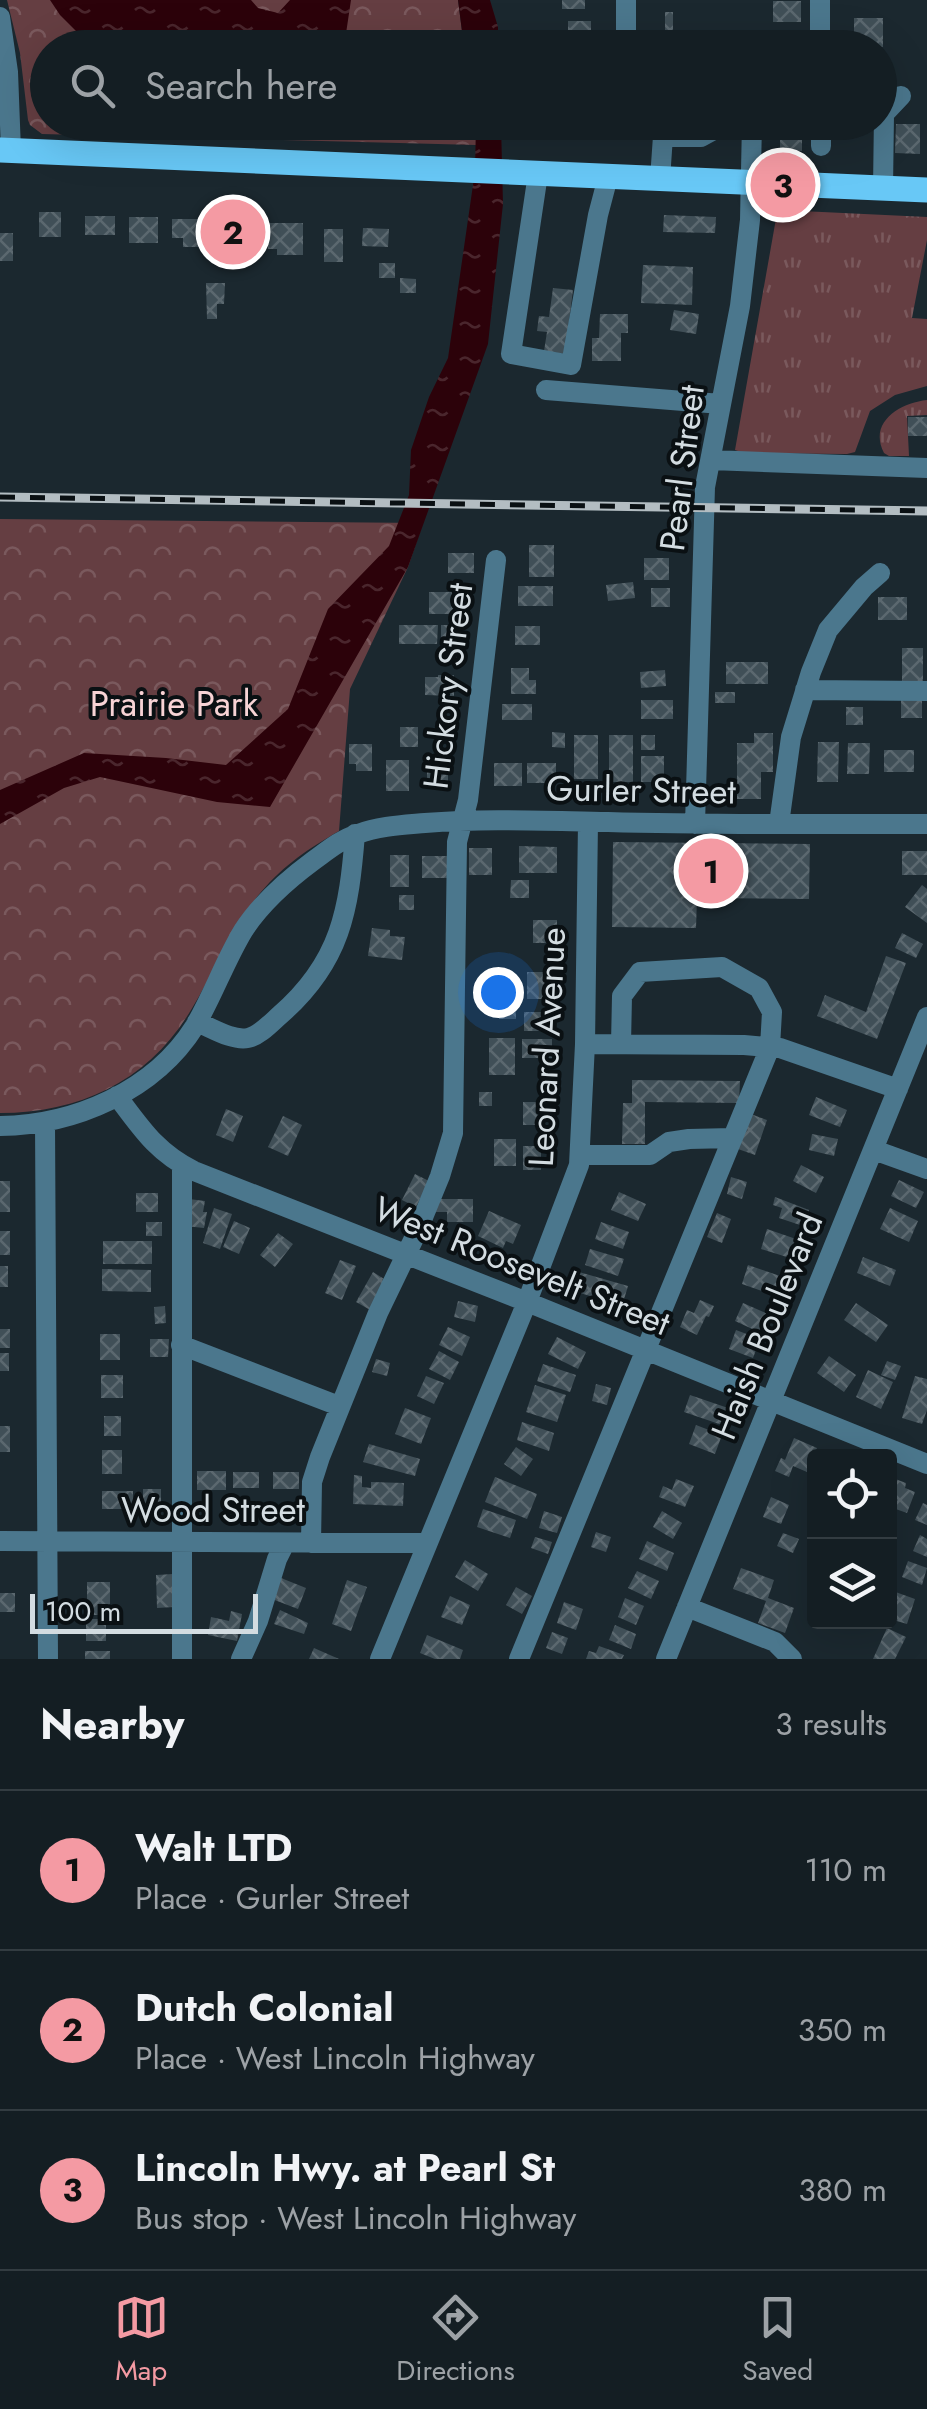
<!DOCTYPE html>
<meta charset="utf-8">
<style>
:root{--surface:#141e23;--page:#1d272b;--text:#f1f3f6;--muted:#9da2a6;--line:#333c41;--accent:#f49aa3}
body{margin:0;font-family:Jost,sans-serif;background:var(--page);color:var(--text)}
.controls{position:absolute;right:30px;bottom:30px;display:grid;overflow:hidden;border-radius:10px;box-shadow:0 10px 40px #0002}
.controls button{width:90px;height:90px;display:grid;place-items:center;padding:0;border:0;border-bottom:2px solid var(--line);background:var(--surface);color:var(--text);font:50px sans-serif}
.scale{position:absolute;left:30px;bottom:25px;width:228px;box-sizing:border-box;padding-left:10px;border:5px solid #d3dce1;border-top:0;font-size:28px;line-height:35px;white-space:nowrap;color:#d3dce1;-webkit-text-stroke:8px #0a1013;paint-order:stroke}
.you{position:absolute;left:498px;top:992px;width:35px;height:35px;margin:-25px;border:8px solid #fff;border-radius:50%;background:#1a73e8;box-shadow:0 0 0 15px #1a73e833}
.badge{display:grid;place-items:center;width:65px;height:65px;border-radius:50%;background:var(--accent);color:#111;font-size:32px;font-weight:700}
.pin{position:absolute;translate:-50% -50%;border:5px solid #fff;box-shadow:0 2px 10px #0006}
.list{margin:0;padding:0;list-style:none}
h2{display:flex;justify-content:space-between;align-items:center;height:130px;margin:0;padding:0 40px;font-size:42px}
h2 small{font-size:32px;font-weight:400;color:var(--muted)}
.list li{display:grid;grid-template-columns:65px 1fr auto;gap:30px;align-items:center;box-sizing:border-box;height:160px;padding:0 40px;border-top:2px solid var(--line)}
.list b{display:block;font-size:38px;white-space:nowrap}
.list p{margin:0;font-size:32px;white-space:nowrap;color:var(--muted)}
.list em{font-size:32px;font-style:normal;color:var(--muted)}
.icon{flex:none;width:55px;height:55px;fill:none;stroke:currentColor;stroke-width:2;stroke-linecap:round;stroke-linejoin:round}
.map{position:relative;flex:none;width:927px;height:1659px;overflow:hidden}
.search{position:absolute;background:var(--surface);box-shadow:0 10px 40px #0002;left:30px;right:30px;top:30px;height:110px;display:flex;align-items:center;gap:25px;box-sizing:border-box;padding:0 35px;border-radius:55px;color:var(--muted);font-size:38px}
.sheet{height:610px;background:var(--surface)}
nav{display:flex;justify-content:space-around;align-items:center;box-sizing:border-box;height:140px;border-top:2px solid var(--line);background:var(--surface);font-size:28px;color:var(--muted)}
nav a{display:grid;justify-items:center;gap:5px}
nav .on{color:var(--accent)}
.map>svg:first-child{display:block}
.grass{fill:url(#grass-tufts)}
.park{fill:url(#park-crowns)}
.water{fill:url(#water-ripples)}
.building{fill:url(#building-cross-hatch)}
.lines{fill:none;stroke-linecap:round;stroke-linejoin:round}
.minor{stroke:#4b778d;stroke-width:20}
.major{stroke:#68c8f6;stroke-width:25}
.rail-casing{stroke:#b3bdc2;stroke-width:9}
.rail{stroke:#0a1013;stroke-width:5;stroke-dasharray:15;stroke-linecap:butt}
.labels{text-anchor:middle;dominant-baseline:central;stroke-width:8;stroke-linejoin:round;paint-order:stroke}
.street-label{font-size:35px;fill:#d3dce1;stroke:#0a1013}
.park-label{font-size:35px;fill:#f7d3d5;stroke:#0a1013}
</style>
<div class="map">
<svg width="927" height="1659" viewBox="0 0 927 1659">
<defs>
<pattern id="grass-tufts" width="24" height="20" patternUnits="userSpaceOnUse" patternTransform="scale(2.5)"><rect width="24" height="20" fill="#653e42"/><path d="M3 7l-1-3M5 7V3M7 7l1-3M15 17l-1-3M17 17v-4M19 17l1-3" fill="none" stroke="#7a595d"/></pattern>
<pattern id="park-crowns" width="20" height="18" patternUnits="userSpaceOnUse" patternTransform="scale(2.5)"><rect width="20" height="18" fill="#653e42"/><path d="M2 6a3 3 0 1 1 6 0M12 15a3 3 0 1 1 6 0" fill="none" stroke="#7a595d"/></pattern>
<pattern id="water-ripples" width="26" height="14" patternUnits="userSpaceOnUse" patternTransform="scale(2.5)"><rect width="26" height="14" fill="#2c020a"/><path d="M2 4q2-2 4 0t4 0M15 11q2-2 4 0t4 0" fill="none" stroke="#4a262d"/></pattern>
<pattern id="building-cross-hatch" width="8" height="8" patternUnits="userSpaceOnUse" patternTransform="scale(2.5)"><rect width="8" height="8" fill="#404f57"/><path d="M0 0l8 8M0 8l8-8" fill="none" stroke="#5b686f"/></pattern>
</defs>
<rect width="100%" height="100%" fill="#1b282f"/>
<path class="grass" d="M780,210L927,217V240L912,318L927,319V386L895,395L870,411L855,452L847,454L744,453L735,450L777,213Z
M927,400V415L907,416L909,456H889L884,453C868,422 900,403 927,400Z"/>
<path class="park" d="M7,0H458L464,47L48,48V122L476,123L477,145L42,134L30,125L28,120L20,53Z
M0,519L423,523L408,567L350,689L339,831C308,849 285,864 261,892C232,926 215,971 191,1010C149,1080 81,1113 0,1113Z"/>
<path class="water" d="M50,0H251L258,8L278,13L290,0H351L344,47L93,48L60,15Z
M458,0H490L498,27V47H464Z
M476,123H501L503,204L488,344L408,567L270,807L217,802L100,777L64,788L0,824V790L84,753L166,758L226,765L288,709L328,609L389,546L409,495L411,450L429,397L448,358L475,171Z"/>
<path class="building" d="M562,0H585V9H562Z
M773,1H801V22H773Z
M665,12H673V36H665Z
M854,18H883V47H854Z
M568,21H591V48H568Z
M769,122H802V151L780,150V129H769Z
M896,124H920V154L895,153Z
M39,212H61V237H39Z
M664,215L716,217L715,233L663,232Z
M85,216H115V235H85Z
M129,217H158V243H129Z
M172,219H207V247H183V238H172Z
M220,220L246,221V244L220,243Z
M268,223H303V255H277V249H268Z
M363,228L389,229L388,247L362,246Z
M324,229H343V262H324Z
M0,233H13V261H0Z
M379,263H395V278H379Z
M643,265L693,267L692,305L641,303Z
M400,278L416,279V293H400Z
M206,283H225L224,304H217V319H207Z
M553,288L573,290L565,354L544,351L547,332L537,331L539,316L549,317Z
M674,310L699,314L696,334L670,330Z
M600,314H628V333H621V361H592V338H599Z
M908,417H927V436H908Z
M529,545H554V577H529Z
M448,553H474V573H448Z
M644,558H669V580H644Z
M633,582L635,598L608,601L606,585Z
M518,586H553V606H518Z
M651,588H670V607H651Z
M429,592H465V614H429Z
M878,597H907V620H878Z
M399,625H438L437,644H399Z
M441,625H461V649H441Z
M515,626H540V645H515Z
M902,648H923V684H902Z
M726,662H768V684H726Z
M511,668H529V680H536V694H511Z
M665,670L666,686L641,688L640,672Z
M438,675H454V696L425,695V677H438Z
M715,692H735V703H715Z
M901,698H922V718H901Z
M641,700H673V719H641Z
M502,704H532V720H502Z
M846,707H863V725H846Z
M400,727H418V747H400Z
M552,732L565,733V748L552,747Z
M754,733H773V772H761V799H737V743H754Z
M574,735H598V779H574Z
M609,735H633V782H609Z
M641,735H655V750H641Z
M818,742H839L838,782H817Z
M848,743H870L869,774H847Z
M349,744H372V771H356V764H349Z
M884,750H914V772H884Z
M641,756H664V782H641Z
M386,760H409V791H386Z
M494,763H522V786H494Z
M527,763H556V783H527Z
M427,767H448V787H427Z
M613,842L810,844L809,899L697,898L696,928L612,927Z
M519,846L557,847V873H519Z
M469,848H492V875H469Z
M902,851H927V875H902Z
M390,855H409V887H390Z
M422,856H447V878H422Z
M511,880H529V898H510Z
M922,885L927,889V923L905,907Z
M399,895H414V910H399Z
M533,920H557V943H533Z
M372,928L390,930V936L405,937L402,960L368,956Z
M902,933L923,944L916,958L895,948Z
M886,956L906,963L877,1039L817,1016L825,995L866,1012Z
M527,972H546V999H527Z
M499,995H516V1019H499Z
M524,1012H551V1031H524Z
M489,1038H515V1075H489Z
M522,1039H552V1058H522Z
M632,1080L740,1081L739,1103L645,1102V1144H622L623,1103H632Z
M479,1092H492V1106H479Z
M816,1097L847,1110L840,1127L809,1115Z
M523,1102H545V1125H523Z
M226,1109L243,1116L233,1142L216,1135Z
M751,1114L767,1120L755,1155L738,1149Z
M283,1116L302,1125L288,1156L268,1147Z
M812,1134L838,1139L834,1156L809,1150Z
M494,1139H516V1166H494Z
M523,1146H541V1170H523Z
M801,1165L824,1177L816,1193L793,1181Z
M415,1174L429,1181L416,1207L402,1200Z
M731,1177L747,1182L742,1199L727,1194Z
M899,1180L924,1192L916,1208L891,1196Z
M0,1181H10V1212H0Z
M619,1192L646,1204L638,1221L611,1210Z
M136,1193H158V1212H136Z
M775,1197L809,1210L803,1226L779,1218L782,1208L773,1205Z
M189,1199L205,1201L203,1212H207L204,1228L185,1226Z
M435,1199H473V1222H447V1212H435Z
M214,1208L232,1214L220,1249L203,1243Z
M890,1208L918,1221L909,1242L880,1229Z
M489,1211L521,1225L513,1244L506,1241L503,1248L478,1236Z
M717,1213L731,1219L722,1243L707,1237Z
M234,1221L250,1228L239,1254L223,1247Z
M146,1222H162V1236H146Z
M601,1222L629,1232L623,1249L595,1239Z
M767,1229L796,1239L790,1258L761,1249Z
M0,1231H10V1255H0Z
M278,1233L293,1244L275,1267L260,1255Z
M103,1241H152V1264H103Z
M590,1249L624,1259L618,1276L585,1265Z
M863,1257L896,1270L890,1286L857,1273Z
M340,1260L356,1266L342,1300L325,1293Z
M748,1265L783,1277L776,1296L742,1284Z
M0,1266H8V1287H0Z
M102,1269L151,1270V1292L102,1291Z
M373,1272L389,1282L372,1311L356,1302Z
M579,1272L628,1286L622,1306L574,1291Z
M700,1300L714,1306L709,1317L706,1316L697,1335L680,1327L687,1310L694,1313Z
M458,1301L478,1306L475,1322L454,1317Z
M743,1303L768,1314L759,1332L735,1321Z
M856,1303L888,1325L876,1342L844,1320Z
M165,1306L166,1323L155,1324L154,1307Z
M448,1327L470,1337L462,1356L439,1345Z
M0,1329H10V1348H0Z
M736,1330L760,1339L753,1358L729,1349Z
M100,1334H120V1360H100Z
M557,1337L586,1352L578,1369L548,1354Z
M150,1339H169L168,1357H150Z
M439,1351L459,1362L450,1380L429,1369Z
M0,1353H9V1371H0Z
M829,1356L856,1375L844,1392L817,1373Z
M376,1359L390,1363L387,1376L372,1372Z
M887,1361L901,1366L895,1380L881,1375Z
M543,1364L576,1375L570,1392L537,1381Z
M868,1370L893,1382L881,1409L856,1397Z
M101,1375H123V1398H101Z
M426,1376L444,1383L434,1404L417,1396Z
M915,1376L927,1379V1410L922,1424L902,1418Z
M596,1384L611,1388L607,1405L592,1401Z
M535,1385L566,1395L557,1422L526,1412Z
M690,1395L728,1408L722,1425L684,1412Z
M405,1408L431,1418L421,1444L395,1434Z
M104,1416H121V1436H104Z
M522,1422L554,1433L549,1451L517,1440Z
M696,1425L722,1435L715,1454L689,1444Z
M0,1426H10V1452H0Z
M794,1438L817,1448L807,1472L793,1466L789,1477L775,1471L781,1458L785,1460Z
M369,1444L420,1459L415,1476L363,1462Z
M516,1447L533,1459L521,1476L504,1464Z
M102,1450H122V1474H102Z
M197,1471H226V1490H197Z
M233,1472H259V1488H233Z
M273,1472H299V1489H273Z
M354,1475L362,1476V1487L371,1488V1482L404,1483L403,1506L353,1504Z
M495,1477L537,1494L527,1519L485,1502Z
M890,1477L906,1483L905,1488L915,1492L907,1513L890,1507Z
M676,1479L694,1486L685,1507L659,1497L663,1486L672,1490Z
M143,1489H161V1513H143Z
M102,1491H133V1509H102Z
M771,1497L789,1505L781,1524L763,1517Z
M923,1503L927,1505V1525L915,1520Z
M483,1509L516,1520L510,1538L477,1527Z
M544,1511L562,1517L557,1533L539,1528Z
M662,1511L682,1523L673,1539L653,1527Z
M596,1532L611,1537L606,1552L591,1547Z
M783,1533L799,1539L793,1553L777,1546Z
M920,1535L927,1539V1557L913,1551Z
M535,1537L552,1542L548,1554L531,1548Z
M647,1541L674,1553L667,1571L639,1559Z
M465,1560L488,1574L478,1591L455,1577Z
M908,1561L927,1568L922,1585L902,1577Z
M741,1568L774,1580L768,1598L794,1608L785,1633L758,1623L766,1601L733,1589Z
M637,1571L659,1581L651,1599L628,1588Z
M173,1574L174,1607L157,1608L156,1575Z
M281,1578L306,1588L298,1609L272,1599Z
M347,1580L367,1587L351,1631L332,1624Z
M87,1582H110V1615H87Z
M516,1587L532,1596L522,1614L506,1605Z
M890,1590L915,1599L907,1624L890,1619Z
M0,1593H15V1612H0Z
M450,1596L470,1605L462,1625L441,1617Z
M625,1598L644,1606L636,1625L618,1617Z
M564,1602L583,1609L576,1630L557,1623Z
M280,1610L308,1623L304,1634L274,1624Z
M231,1611L242,1614L237,1641L208,1635L211,1617L229,1621Z
M86,1619H106V1641H86Z
M615,1625L636,1634L631,1649L609,1640Z
M887,1628L906,1637L895,1659H873Z
M552,1632L568,1638L562,1654L546,1648Z
M427,1635L463,1650L460,1659H435L420,1653Z
M599,1646L624,1655L622,1659H586L589,1651L596,1653Z
M314,1648L339,1659H309Z
M85,1651H110V1659H85Z"/>
<g class="lines">
<path class="minor" d="M626,0V48
M0,17L8,72L11,151
M738,48L780,41H819
M820,48V0
M821,122V146
M664,137H701L712,131L711,122
M538,174L511,354L571,365L598,215L608,177
M660,179L664,122
M883,188L884,114L901,96
M546,390L721,404
M711,460L927,468
M805,690L927,691
M695,824L705,487L740,306L750,220L752,122
M779,824L791,737L811,672L828,630L864,587L880,573
M197,1022C212,1028 232,1041 248,1038C259,1036 271,1023 280,1015C341,962 349,910 355,834
M585,1044L744,1045L780,1048L898,1089
M117,1096C141,1128 157,1153 194,1171L527,1302L927,1464
M45,1123L48,1659
M0,1126C75,1125 154,1091 195,1026C213,995 225,961 243,931C261,903 286,881 313,861C327,851 341,839 358,834C379,826 403,825 425,823C486,818 547,821 608,822C714,825 821,824 927,824
M874,1150L927,1169
M580,1155H650L669,1142L689,1139L732,1138
M182,1165V1659
M181,1345L339,1406
M0,1541L427,1543
M311,1543L312,1482L320,1457L378,1313L417,1232L440,1176L453,1133L457,842L468,800L496,560
M687,1607L775,1642L792,1659
M241,1659L258,1621L277,1559L285,1543
M380,1659L527,1302L579,1165L585,1044L588,822
M519,1659L770,1047L772,1012L759,988L722,967L640,972L622,996L621,1044
M666,1659L927,1017"/>
<path class="major" d="M0,150L927,190"/>
<g class="rail-casing">
<path id="rail" d="M0,497L927,511"/>
</g>
<use href="#rail" class="rail"/>
</g>
<g class="labels">
<g class="street-label">
<text transform="translate(682 468) rotate(-83)">Pearl Street</text>
<text transform="translate(448 686) rotate(-83)">Hickory Street</text>
<text transform="translate(641 790) rotate(1)">Gurler Street</text>
<text transform="translate(547 1047) rotate(-87)">Leonard Avenue</text>
<text transform="translate(522 1266) rotate(22)">West Roosevelt Street</text>
<text transform="translate(767 1326) rotate(-68)">Haish Boulevard</text>
<text x="213" y="1510">Wood Street</text>
</g>
<g class="park-label">
<text x="174" y="704">Prairie Park</text>
</g>
</g>
</svg>
<div class="controls">
<button><svg class="icon" aria-label="locate" viewBox="0 0 24 24"><circle cx="12" cy="12" r="6"/><path d="M12 2v4M12 18v4M2 12h4M18 12h4"/></svg></button>
<button><svg class="icon" aria-label="layers" viewBox="0 0 24 24"><path d="M12 4l9 5-9 5-9-5zM3 14l9 5 9-5"/></svg></button>
</div>
<div class="scale">100 m</div>
<div class="you"></div>
<div class="pin badge" style="left:711px;top:871px">1</div>
<div class="pin badge" style="left:233px;top:232px">2</div>
<div class="pin badge" style="left:783px;top:185px">3</div>
<div class="search"><svg class="icon" aria-label="search" viewBox="0 0 24 24"><circle cx="10" cy="10" r="6"/><path d="M15 15l6 6"/></svg>Search here</div>
</div>
<section class="sheet">
<h2>Nearby<small>3 results</small></h2>
<ul class="list">
<li><span class="badge">1</span><div><b>Walt LTD</b><p>Place · Gurler Street</p></div><em>110 m</em></li>
<li><span class="badge">2</span><div><b>Dutch Colonial</b><p>Place · West Lincoln Highway</p></div><em>350 m</em></li>
<li><span class="badge">3</span><div><b>Lincoln Hwy. at Pearl St</b><p>Bus stop · West Lincoln Highway</p></div><em>380 m</em></li>
</ul>
</section>
<nav>
<a class="on"><svg class="icon" aria-label="map" viewBox="0 0 24 24"><path d="M3 6l6-2 6 2 6-2v14l-6 2-6-2-6 2zM9 4v14M15 6v14"/></svg>Map</a>
<a><svg class="icon" aria-label="directions" viewBox="0 0 24 24"><path d="M12 3l9 9-9 9-9-9zM9 14v-3h6M13 9l2 2-2 2"/></svg>Directions</a>
<a><svg class="icon" aria-label="saved" viewBox="0 0 24 24"><path d="M7 4h10v16l-5-4-5 4z"/></svg>Saved</a>
</nav>
